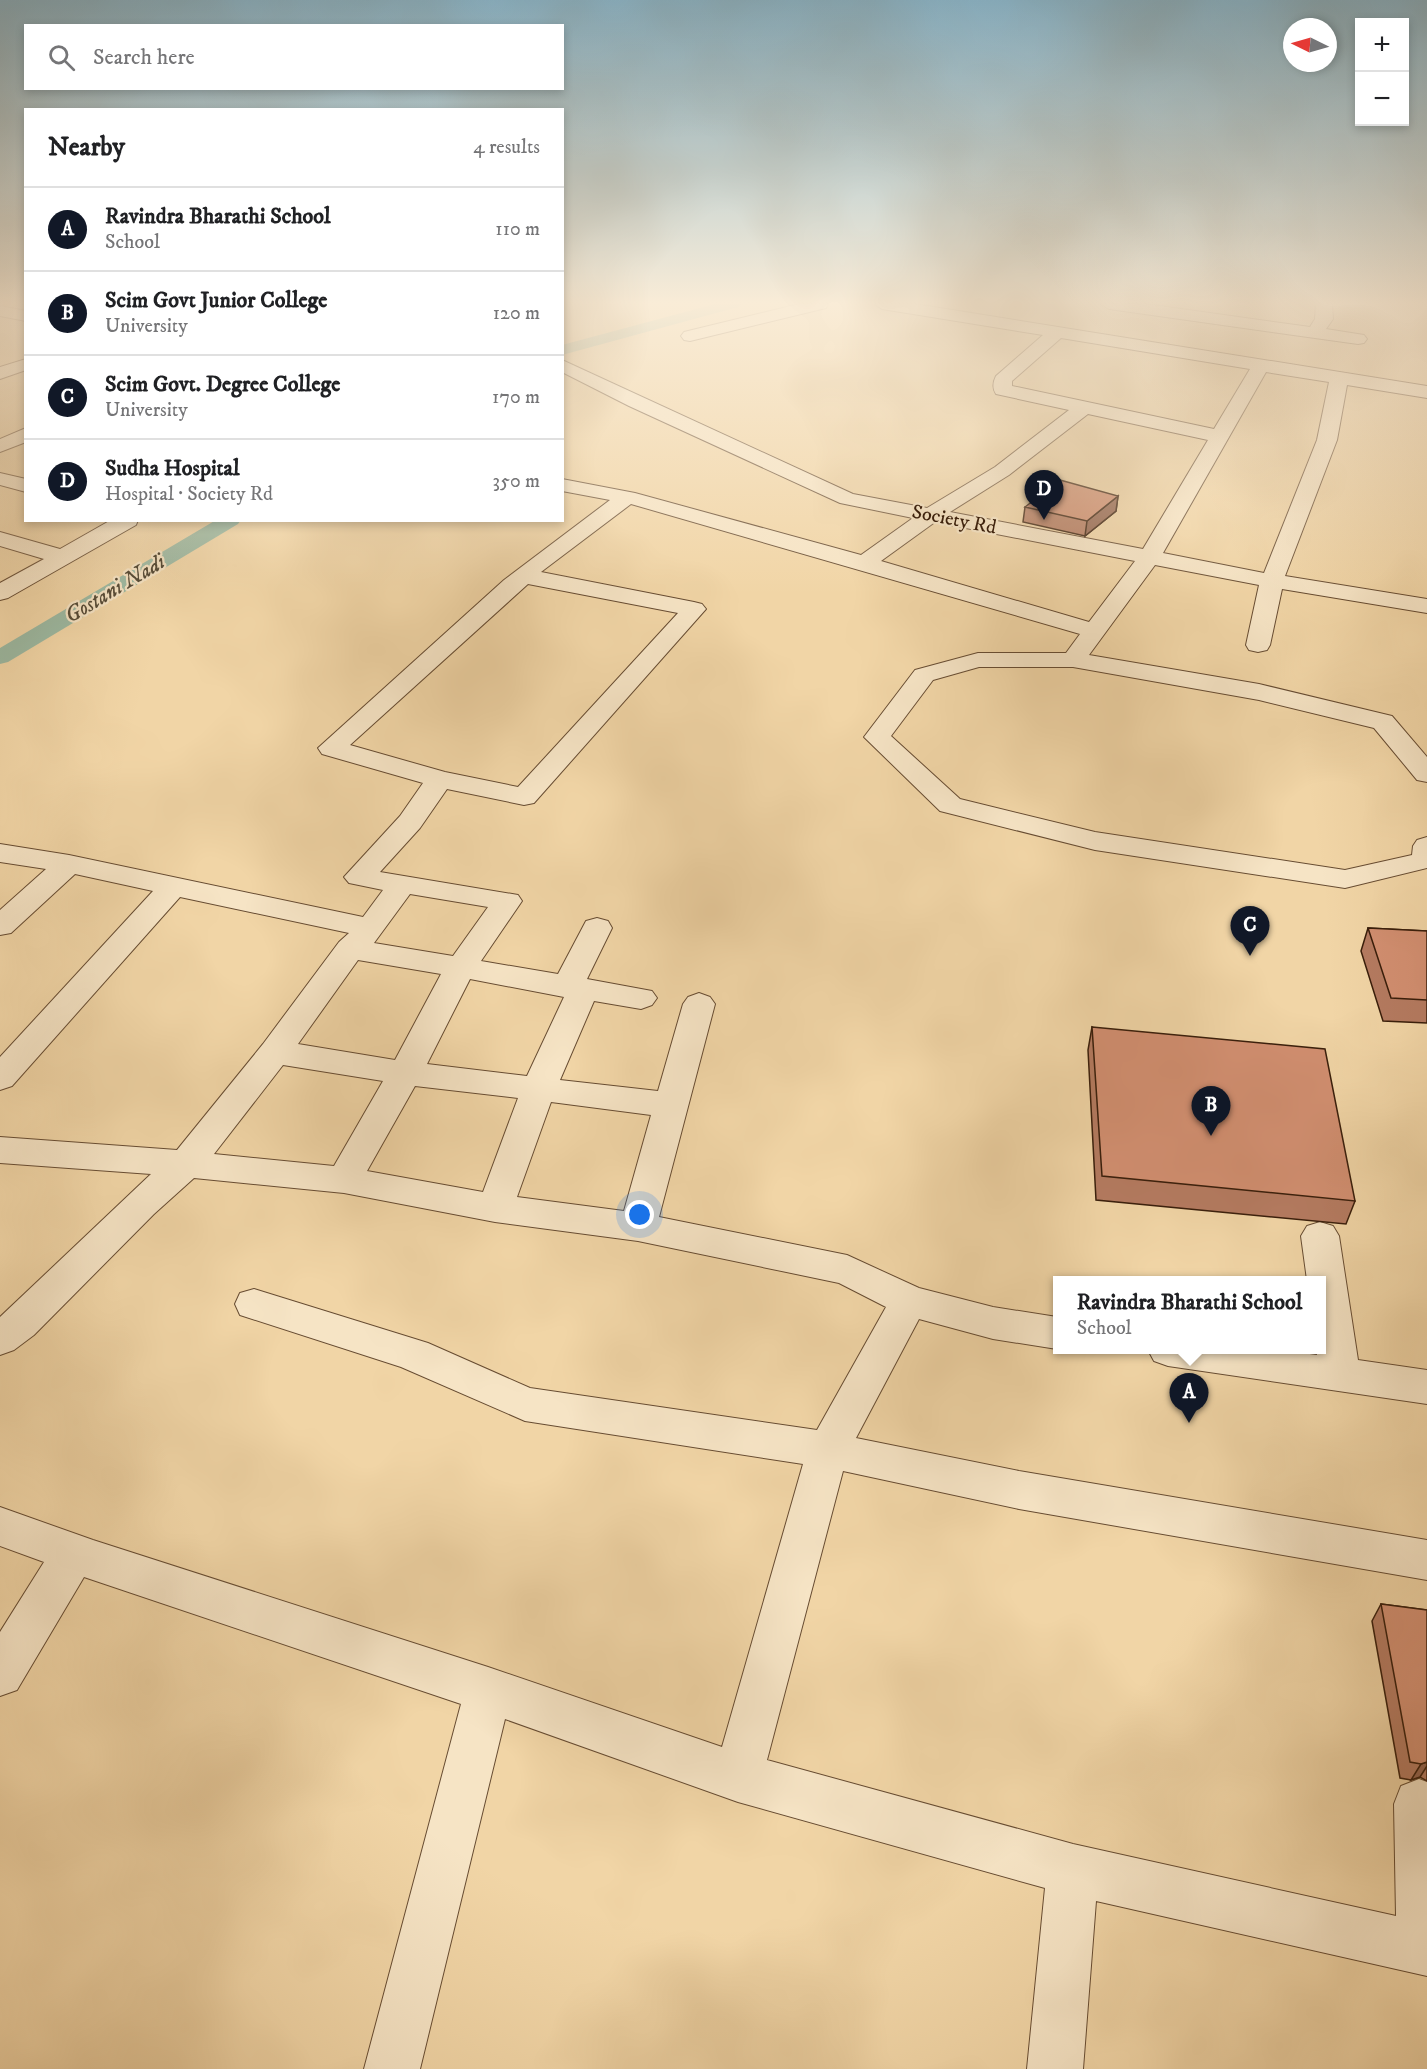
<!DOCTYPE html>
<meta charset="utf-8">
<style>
:root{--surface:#fff;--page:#f2f2f2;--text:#202124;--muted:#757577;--line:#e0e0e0;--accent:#111827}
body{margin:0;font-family:"IM FELL DW Pica",serif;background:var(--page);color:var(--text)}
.controls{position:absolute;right:18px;top:18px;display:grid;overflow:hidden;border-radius:0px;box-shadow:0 3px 9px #0003}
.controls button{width:54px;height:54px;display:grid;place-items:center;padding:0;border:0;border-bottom:2px solid var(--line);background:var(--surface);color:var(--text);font:30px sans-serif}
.compass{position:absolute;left:1283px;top:18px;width:54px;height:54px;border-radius:50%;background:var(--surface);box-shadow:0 3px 9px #0003;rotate:275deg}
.you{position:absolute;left:640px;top:1215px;width:21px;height:21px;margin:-15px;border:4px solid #fff;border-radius:50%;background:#1a73e8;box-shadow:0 0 0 9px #1a73e833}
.badge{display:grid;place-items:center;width:39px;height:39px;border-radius:50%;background:var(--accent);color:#fff;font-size:20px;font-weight:700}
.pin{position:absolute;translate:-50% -50px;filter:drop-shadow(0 2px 3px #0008)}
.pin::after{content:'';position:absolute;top:32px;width:21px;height:18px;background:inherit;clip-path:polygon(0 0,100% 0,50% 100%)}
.popup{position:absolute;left:1053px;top:1276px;width:273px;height:78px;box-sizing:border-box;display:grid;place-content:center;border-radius:0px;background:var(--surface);filter:drop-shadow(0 2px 4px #0005);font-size:20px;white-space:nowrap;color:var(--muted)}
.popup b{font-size:22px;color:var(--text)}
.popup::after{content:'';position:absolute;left:50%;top:100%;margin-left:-12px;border:12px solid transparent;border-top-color:var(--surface)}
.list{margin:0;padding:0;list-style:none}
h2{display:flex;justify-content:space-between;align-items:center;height:78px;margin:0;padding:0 24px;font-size:26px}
h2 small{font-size:20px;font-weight:400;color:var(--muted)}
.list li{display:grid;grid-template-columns:39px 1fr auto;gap:18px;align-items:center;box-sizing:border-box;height:84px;padding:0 24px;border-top:2px solid var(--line)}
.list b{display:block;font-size:22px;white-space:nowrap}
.list p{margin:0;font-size:20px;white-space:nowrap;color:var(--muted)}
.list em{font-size:20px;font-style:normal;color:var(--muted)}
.icon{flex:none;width:33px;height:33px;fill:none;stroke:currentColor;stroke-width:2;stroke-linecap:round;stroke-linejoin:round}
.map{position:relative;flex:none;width:1427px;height:2069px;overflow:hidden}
.search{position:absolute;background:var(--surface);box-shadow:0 3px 9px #0003;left:24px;top:24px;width:540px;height:66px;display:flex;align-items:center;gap:15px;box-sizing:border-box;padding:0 21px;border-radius:0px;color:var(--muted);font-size:22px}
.panel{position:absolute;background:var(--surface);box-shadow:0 3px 9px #0003;left:24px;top:108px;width:540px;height:414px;border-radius:0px}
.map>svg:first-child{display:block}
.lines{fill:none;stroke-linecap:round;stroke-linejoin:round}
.canal{fill:#9cb9a2;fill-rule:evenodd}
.minor-casing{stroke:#674c32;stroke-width:2}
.minor{fill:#f6e4c5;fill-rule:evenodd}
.wall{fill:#b57b61;stroke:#391e0b;stroke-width:1.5}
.shaded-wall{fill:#93644f;stroke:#391e0b;stroke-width:1.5}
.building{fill:#d28f71;stroke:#391e0b;stroke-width:1.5}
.labels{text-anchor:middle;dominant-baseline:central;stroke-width:4.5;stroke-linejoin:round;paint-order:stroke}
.far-street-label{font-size:20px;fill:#391e0b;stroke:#f6e4c5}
.far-water-label{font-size:22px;font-style:italic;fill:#574c38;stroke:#f6e4c5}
</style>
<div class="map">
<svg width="1427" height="2069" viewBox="0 0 1427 2069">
<rect width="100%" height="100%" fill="#f1d5a6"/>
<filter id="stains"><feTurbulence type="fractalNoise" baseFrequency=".00333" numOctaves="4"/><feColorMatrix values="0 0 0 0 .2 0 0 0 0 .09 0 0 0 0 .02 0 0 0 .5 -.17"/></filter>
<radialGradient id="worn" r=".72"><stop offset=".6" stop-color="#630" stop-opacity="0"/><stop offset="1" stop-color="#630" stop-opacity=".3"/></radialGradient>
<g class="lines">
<path class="canal" d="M715,304H741L738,307L562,355V345Z
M216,520H241L238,524L8,662L0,664V648Z"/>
<g class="minor-casing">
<path id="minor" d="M799,304H828L826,308L690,341L684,340L681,336L684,332Z
M874,304H915L1427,386V398L1347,385L1337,440L1285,576L1427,599V613L1282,589L1270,645L1267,650L1258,652L1249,650L1246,645L1259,585L1155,565L1089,655L1259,684L1392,716L1427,757V782L1417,780L1374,728L1259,700L1073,667H979L933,680L891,736L960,799L1095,832L1345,870L1412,855L1413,846L1417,840L1427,837V868L1345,888L1095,850L940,811L864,737L915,670L978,653H1066L1080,634L631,504L541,572L694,602L702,604L706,609L534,803L524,805L447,789L420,828L380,872L518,895L522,901L481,961L558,974L586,921L597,918L608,921L612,928L587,979L652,991L657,998L652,1005L641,1009L594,1001L560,1080L658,1091L683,1004L688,997L699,993L710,997L715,1004L659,1217L847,1255L919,1288L993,1307L1057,1317V1349L993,1339L919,1319L856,1438L1019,1471L1427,1540V1580L1019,1509L843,1471L767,1760L1073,1844L1396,1916L1394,1804L1401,1786L1419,1779L1427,1782V1976L1096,1901L1083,2069H1027L1045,1888L738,1802L505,1719L420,2069H364L461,1704L84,1577L17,1690L0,1696V1632L44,1562L0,1546V1507L93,1540L488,1667L722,1747L803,1464L525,1421L401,1367L240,1315L235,1304L240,1293L254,1289L428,1343L530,1388L817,1430L886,1307L839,1283L638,1241L495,1222L344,1193L194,1178L154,1214L34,1335L14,1350L0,1355V1317L151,1174L0,1163V1137L177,1150L263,1044L339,942L349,933L180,897L12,1086L0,1090V1057L153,891L75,874L11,933L0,935V910L46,869L0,862V844L69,855L363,917L383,890L349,883L344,877L400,816L423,783L322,754L318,748L504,580L610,500L562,491V479L635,493L861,555L913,518L840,503L629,406L562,372V360L853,494L927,508L995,467L1069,410L996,394C992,388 993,382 996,376L1043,335L882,309ZM1061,338L1250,369L1214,429L1012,386V381ZM1266,372L1329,382L1317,440L1264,573L1163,553ZM1088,414L1208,440L1143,549L950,512L1009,475ZM935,522L1135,561L1089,622L881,561ZM528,584L678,613L518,787L445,772L350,745ZM410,894L488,907L453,956L374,943ZM358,960L441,974L395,1060L298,1044ZM470,979L564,997L527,1076L427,1064ZM283,1065L383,1081L334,1166L214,1154ZM415,1086L518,1098L483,1192L367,1171ZM551,1102L651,1115L624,1211L517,1197Z
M1101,304H1146L1310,327L1315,319L1316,304H1332L1333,319L1326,329L1364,335L1367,339L1364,343L1358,344L1109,309Z
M0,306L26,311V321L0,316Z
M26,359V370L0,379V367Z
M26,428V442L0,452V439Z
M0,473L26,479V492L0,485Z
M111,520H138L136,525L8,598L0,600V583L44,559L0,546V532L60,549Z
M1320,1222L1333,1226L1339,1236L1358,1360L1427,1370V1404L1168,1366L1154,1361L1148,1350H1280L1317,1355L1316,1350H1321V1280H1307L1301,1236L1307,1226Z"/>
</g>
<use href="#minor" class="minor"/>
</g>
<path class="wall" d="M1118,496L1116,511L1085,536L1023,522L1025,507Z
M1368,928L1427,931V1023L1383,1021L1361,951Z
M1092,1027L1355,1201L1346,1224L1096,1200L1088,1050Z
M1381,1604L1427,1610V1781L1420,1777L1411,1780L1400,1778L1372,1621Z"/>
<path class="shaded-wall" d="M1118,496L1116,511L1085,536L1087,521Z
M1427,1762V1766L1420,1777L1411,1780L1421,1764Z"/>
<path class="building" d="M1060,480L1118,496L1087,521L1025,507Z
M1368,928L1427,931V1000L1391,998Z
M1092,1027L1325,1049L1355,1201L1102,1176Z
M1381,1604L1427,1610V1762L1421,1764L1410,1762Z"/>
<linearGradient id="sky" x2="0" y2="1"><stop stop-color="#89b6cc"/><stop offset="0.51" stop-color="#f9ecd7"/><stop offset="1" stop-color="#f9ecd7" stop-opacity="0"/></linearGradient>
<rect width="1427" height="594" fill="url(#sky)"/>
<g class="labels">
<g class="far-street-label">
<text transform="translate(954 520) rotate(11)">Society Rd</text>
</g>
<g class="far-water-label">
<text transform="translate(115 589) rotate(-31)">Gostani Nadi</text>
</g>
</g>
<rect width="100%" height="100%" filter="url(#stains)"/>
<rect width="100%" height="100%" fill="url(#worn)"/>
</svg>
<div class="controls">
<button>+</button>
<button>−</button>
</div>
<svg class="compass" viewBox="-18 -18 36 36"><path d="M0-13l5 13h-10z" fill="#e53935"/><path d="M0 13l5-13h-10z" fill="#757577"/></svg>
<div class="you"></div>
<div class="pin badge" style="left:1189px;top:1423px">A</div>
<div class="popup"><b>Ravindra Bharathi School</b>School</div>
<div class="pin badge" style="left:1211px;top:1136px">B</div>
<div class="pin badge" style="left:1250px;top:956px">C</div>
<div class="pin badge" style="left:1044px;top:520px">D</div>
<div class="search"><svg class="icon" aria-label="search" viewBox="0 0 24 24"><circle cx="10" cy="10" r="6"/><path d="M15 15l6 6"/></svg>Search here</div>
<section class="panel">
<h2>Nearby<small>4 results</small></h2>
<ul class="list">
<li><span class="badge">A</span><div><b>Ravindra Bharathi School</b><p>School</p></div><em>110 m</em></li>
<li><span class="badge">B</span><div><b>Scim Govt Junior College</b><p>University</p></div><em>120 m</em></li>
<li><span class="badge">C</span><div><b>Scim Govt. Degree College</b><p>University</p></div><em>170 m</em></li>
<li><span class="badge">D</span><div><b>Sudha Hospital</b><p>Hospital · Society Rd</p></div><em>350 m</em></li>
</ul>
</section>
</div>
